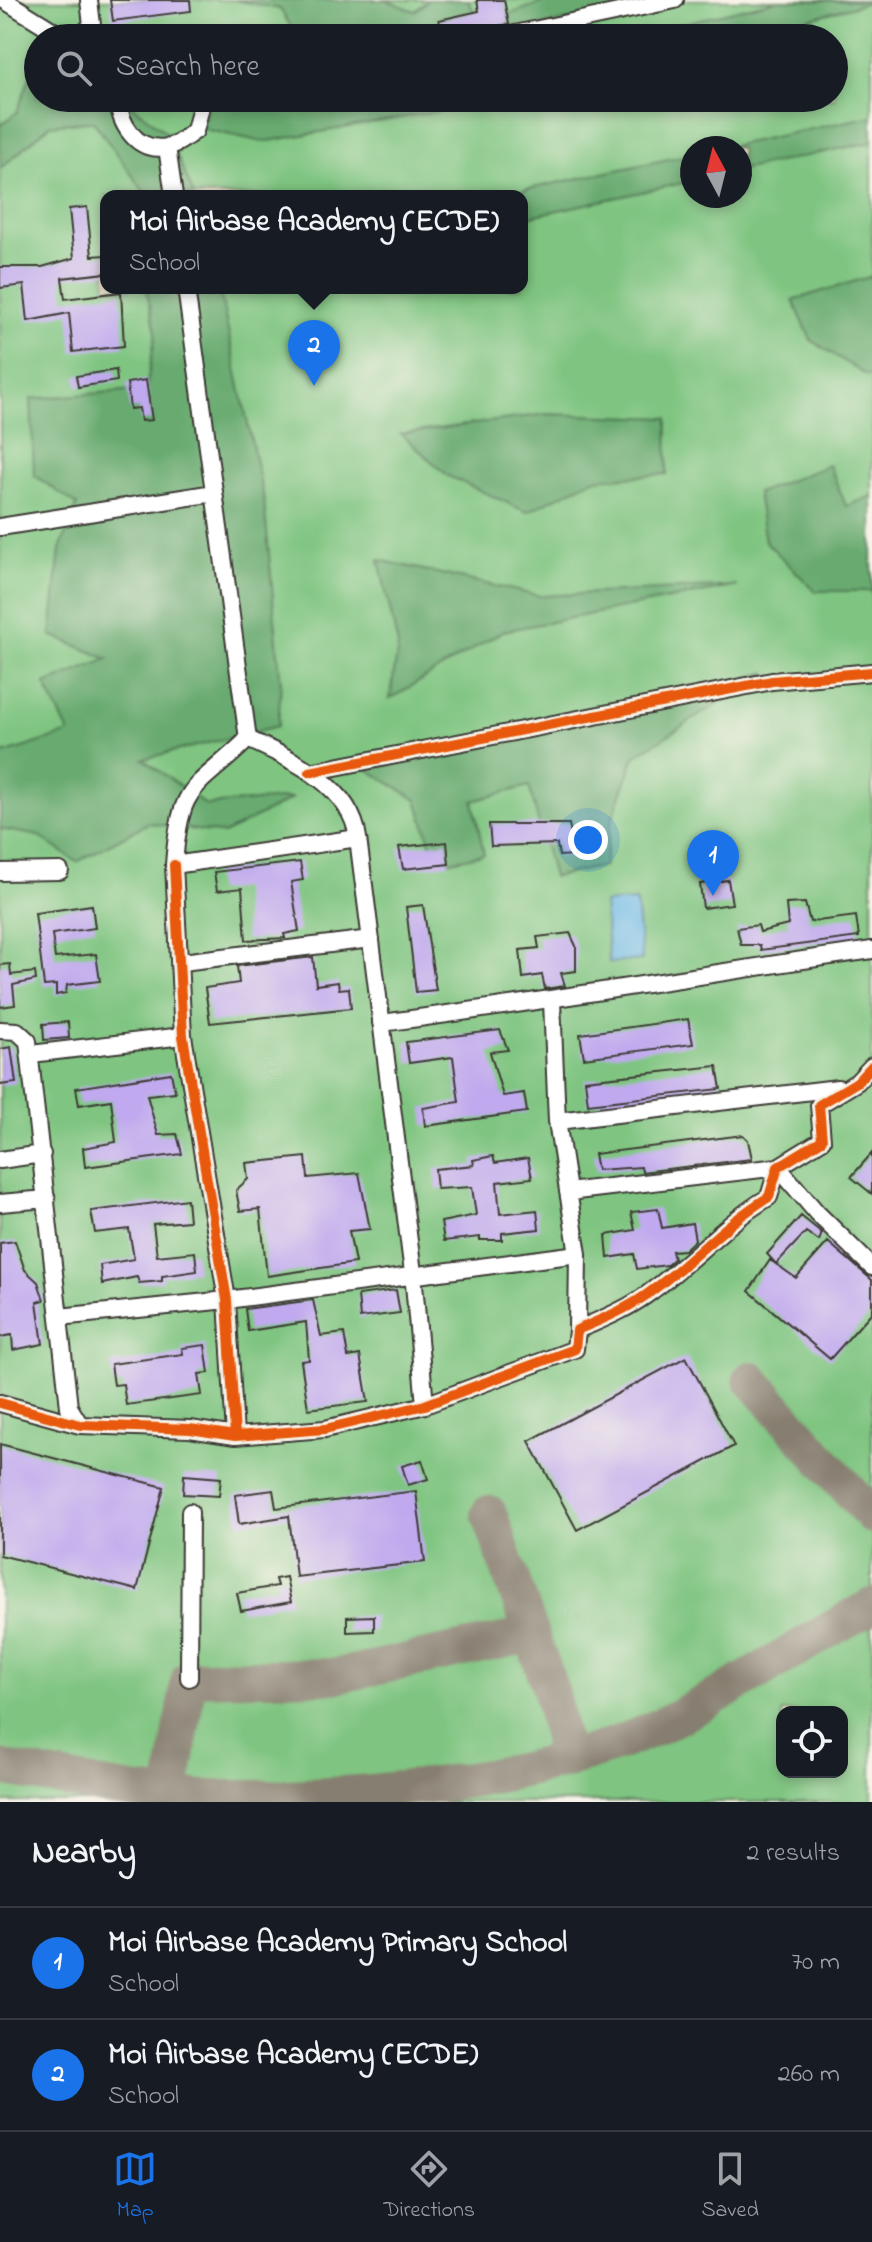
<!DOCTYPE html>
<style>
:root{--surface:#171b24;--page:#20242c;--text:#f1f3f6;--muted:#9ea1a6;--line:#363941;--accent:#1a73e8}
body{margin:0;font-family:"Indie Flower",sans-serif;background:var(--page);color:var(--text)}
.controls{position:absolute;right:24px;bottom:24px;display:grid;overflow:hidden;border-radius:16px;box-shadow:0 4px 12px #0003}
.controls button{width:72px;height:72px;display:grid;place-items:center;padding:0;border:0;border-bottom:2px solid var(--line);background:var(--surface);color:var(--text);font:40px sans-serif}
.compass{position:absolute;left:680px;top:136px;width:72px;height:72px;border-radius:50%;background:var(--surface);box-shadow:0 4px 12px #0003;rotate:353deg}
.you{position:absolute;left:588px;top:840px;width:28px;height:28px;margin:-20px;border:6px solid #fff;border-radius:50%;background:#1a73e8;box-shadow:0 0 0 12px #1a73e833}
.badge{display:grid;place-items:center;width:52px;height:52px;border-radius:50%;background:var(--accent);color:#fff;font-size:26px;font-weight:700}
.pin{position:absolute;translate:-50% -66px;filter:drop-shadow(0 2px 4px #0008)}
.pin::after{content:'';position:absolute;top:42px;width:28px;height:24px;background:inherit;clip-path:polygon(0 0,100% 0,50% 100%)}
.popup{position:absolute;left:100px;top:190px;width:428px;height:104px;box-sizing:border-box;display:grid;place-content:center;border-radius:16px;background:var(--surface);filter:drop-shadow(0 2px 6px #0005);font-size:26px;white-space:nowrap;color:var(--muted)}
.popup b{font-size:30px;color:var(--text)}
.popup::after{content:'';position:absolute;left:50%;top:100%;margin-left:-16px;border:16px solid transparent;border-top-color:var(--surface)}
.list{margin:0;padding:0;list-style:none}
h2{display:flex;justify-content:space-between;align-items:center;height:104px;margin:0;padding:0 32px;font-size:34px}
h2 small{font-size:26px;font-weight:400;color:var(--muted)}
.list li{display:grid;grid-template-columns:52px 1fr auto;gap:24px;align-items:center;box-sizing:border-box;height:112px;padding:0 32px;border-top:2px solid var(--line)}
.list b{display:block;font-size:30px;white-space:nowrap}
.list p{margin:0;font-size:26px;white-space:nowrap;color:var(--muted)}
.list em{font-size:26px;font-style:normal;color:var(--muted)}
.icon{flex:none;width:44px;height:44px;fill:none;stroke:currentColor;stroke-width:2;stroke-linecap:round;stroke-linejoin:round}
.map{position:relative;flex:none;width:872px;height:1802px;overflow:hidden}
.search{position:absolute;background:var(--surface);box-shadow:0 4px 12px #0003;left:24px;right:24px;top:24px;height:88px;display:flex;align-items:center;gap:20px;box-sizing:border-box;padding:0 28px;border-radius:44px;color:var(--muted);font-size:30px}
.sheet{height:328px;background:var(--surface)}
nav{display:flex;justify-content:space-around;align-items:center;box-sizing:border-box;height:112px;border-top:2px solid var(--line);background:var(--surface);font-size:22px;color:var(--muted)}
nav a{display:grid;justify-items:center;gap:4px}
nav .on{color:var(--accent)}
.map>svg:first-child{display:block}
.green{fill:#7fc581;stroke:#4e704e;stroke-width:2;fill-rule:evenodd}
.forest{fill:#67aa6f;stroke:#426346;stroke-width:2}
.water{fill:#6fbbe8;stroke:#466c82;stroke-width:2}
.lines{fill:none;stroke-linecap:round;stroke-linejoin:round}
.taxiway{stroke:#867e70;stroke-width:36}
.building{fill:#c0a9ee}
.minor-casing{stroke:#3c3a35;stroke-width:20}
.minor{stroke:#fff;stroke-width:16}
.cycleway-casing{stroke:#f7f3e8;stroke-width:15}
.cycleway{stroke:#e8590c;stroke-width:10}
</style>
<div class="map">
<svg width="872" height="1802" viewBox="0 0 872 1802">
<rect width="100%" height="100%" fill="#f7f3e8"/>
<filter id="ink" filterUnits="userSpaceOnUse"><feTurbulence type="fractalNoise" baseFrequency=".0125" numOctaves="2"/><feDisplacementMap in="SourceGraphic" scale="16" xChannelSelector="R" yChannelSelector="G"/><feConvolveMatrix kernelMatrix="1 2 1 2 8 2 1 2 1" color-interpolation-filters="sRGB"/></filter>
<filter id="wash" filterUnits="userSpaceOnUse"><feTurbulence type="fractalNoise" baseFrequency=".006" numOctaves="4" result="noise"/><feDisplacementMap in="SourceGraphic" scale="32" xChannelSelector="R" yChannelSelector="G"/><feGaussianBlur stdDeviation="1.8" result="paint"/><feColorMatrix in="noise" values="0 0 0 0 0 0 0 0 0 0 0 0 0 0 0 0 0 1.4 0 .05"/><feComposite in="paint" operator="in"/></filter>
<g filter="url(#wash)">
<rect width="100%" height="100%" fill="#f0e1c3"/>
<path class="green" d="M0,0H872V1802H0ZM38,38H834V98H38ZM692,148H740V196H692ZM106,196H522V288H106ZM782,1712H842V1772H782Z"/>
<path class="forest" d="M234,0H386L415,11L428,0H468L481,24L550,0H671L480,38H298L280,9Z
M778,0L872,1L740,38H623Z
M36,60L38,98H123L168,134L194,196H147L93,121L50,125L0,169V126L17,112Z
M207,98H515L263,142L203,129Z
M872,116V142L740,170V148H721Z
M692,154V181L522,218V196H495Z
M872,276V375L867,376L811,340L793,300Z
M146,288H219L264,500L281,684L278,726L143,759L206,805L293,798L224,834L148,823L77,862L39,836L0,829V755L69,733L45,684L108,659L51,635L60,549L77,505L34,475L31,399L146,389L156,332Z
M547,414L668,418L667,474L594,479L527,512L448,476L401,434Z
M829,465L846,506L872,496V591H815L765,541L757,493Z
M379,560L540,596L737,586L503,631L390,699L398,646Z
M768,672L635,756L611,822L604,866L553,877L529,786L473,801L484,854L437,864L417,800L367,769L520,737Z"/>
<path class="water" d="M636,901L642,960L609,963L604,903Z"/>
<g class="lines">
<path class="taxiway" d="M751,1379L872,1516
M489,1513L550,1688L566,1761
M0,1768C57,1777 116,1792 173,1797C315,1802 526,1788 655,1728C730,1693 799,1645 872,1606
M171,1796L189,1678L336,1676L531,1635"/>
</g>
<g id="blocks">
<path class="building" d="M110,0H190L191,11L113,21Z
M477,0H504L509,24L443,37L439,20L479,11Z
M87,207L92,256L106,255V273L62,278L65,299L121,292L124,346L73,352L69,313L28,321L24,285L0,288V267H42L74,258L69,209Z
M116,370L117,381L78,387L76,376Z
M146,380L152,420L141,421L139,408L130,409L127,383Z
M489,824H569L575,855L559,856L557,844L491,846Z
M447,842L449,864L403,869L399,847Z
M726,842L730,872L719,873L717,857L710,858L708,845Z
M300,862L303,880L291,882L299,931L284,934L285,938L246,940L242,888L217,891L214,872Z
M728,880L732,904L703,908L700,884Z
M805,903L810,922L856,916L859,937L761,950L760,945H741L737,928L758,925L760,932L788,925L786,904Z
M92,905L95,928L52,934L55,958L96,954L100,981L67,985L66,993L56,995V985L44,986L35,913Z
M423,905L436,990L416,992L406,907Z
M570,933L576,946V971L561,973L565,986L545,989L542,975L523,978L520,950L539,948L537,937Z
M313,957L316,985L338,982L339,989L349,988L351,1008L210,1023L205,988L239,983L237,966Z
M10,964L11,975L35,972L36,980L13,985L15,1005L0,1007V965Z
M688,1019L693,1044L584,1058L580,1034Z
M68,1022L69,1038L44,1040L43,1024Z
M500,1030L508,1050L490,1052L503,1096L524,1093L527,1112L425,1126L423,1108L459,1102L453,1057L409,1063L406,1042Z
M11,1047L16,1083L0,1085V1049Z
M717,1066L721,1089L588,1104L585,1080Z
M171,1073L175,1092L147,1095L158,1135L177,1134L182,1154L85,1167L83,1148L116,1142L111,1100L79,1105L76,1088Z
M743,1135L748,1140L752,1159L642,1172L641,1167L597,1170L594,1154Z
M872,1153V1194L851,1177Z
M493,1156L495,1163L528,1158L532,1178L497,1182L500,1214L537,1210L539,1229L502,1233V1240H480V1237L444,1241L441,1222L476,1215L472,1187L437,1189L435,1169L474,1165L473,1160Z
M306,1157L308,1178L359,1173L370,1229L349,1231L355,1263L267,1276L260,1209L240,1211L236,1190L248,1179L246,1163Z
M187,1199L189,1221L153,1224L157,1256L195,1252L197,1271L162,1276V1281L139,1283L137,1277L102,1284L100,1265L134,1259L129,1229L95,1233L91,1211Z
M658,1209L662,1228L692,1223L695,1240L684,1250L672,1251L674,1259L667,1265L637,1269L634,1254L608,1258L606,1235L635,1230L631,1212Z
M801,1216L822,1233L819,1241L806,1232L776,1264L767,1254Z
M15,1241L25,1270L38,1282L44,1300L37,1302L43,1344L13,1350L12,1335L0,1337V1243Z
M828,1242L872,1280V1312L830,1359L749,1291L770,1260L796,1278Z
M396,1290L400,1313L360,1318L358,1295Z
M313,1300L321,1336L344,1333L348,1357L360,1355L368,1402L308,1409L301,1361L309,1360L306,1322L248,1331L245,1309Z
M205,1345L209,1373L199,1374L202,1395L126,1405L123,1384L114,1385L111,1364L183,1354L182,1348Z
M686,1357L734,1446L577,1530L529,1441Z
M0,1444L164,1487L137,1590L0,1555Z
M422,1460L428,1479L408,1485L402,1466Z
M184,1475L221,1478L219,1496L183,1494Z
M273,1490L276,1508L416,1491L425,1562L296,1577L289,1516L239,1524L235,1495Z
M286,1577L291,1602L241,1611L237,1593L277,1586L275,1579Z
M374,1616V1631L347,1632V1617Z"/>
</g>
</g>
<g filter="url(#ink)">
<use href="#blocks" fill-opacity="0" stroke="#3c3a35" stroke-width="2"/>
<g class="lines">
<g class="minor-casing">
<path id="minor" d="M4,0L65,38
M78,38L92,25L89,0
M496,38L675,0
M118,98C119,123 136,153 167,147C176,146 187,136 195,131L203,98
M167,147L174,196
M186,288L248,739
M0,527L214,493
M248,739C291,759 351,785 358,838L174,865C180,780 194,792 248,739Z
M310,772L772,681L872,672
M358,838L413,1273L425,1405
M174,865L183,1036L227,1300L235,1436
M0,872L60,871
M182,962L371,939
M552,1001L557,1121L578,1254L577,1330
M381,1023C546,1002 708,973 872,950
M0,1030L17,1031L28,1041L69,1407L80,1425
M31,1054L183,1036
M557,1121L838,1088
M0,1160L42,1154
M568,1192L778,1167L817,1213L872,1267
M0,1203L47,1199
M59,1317L227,1300L578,1254
M0,1403L80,1425L190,1429L235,1436L325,1429L425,1405L575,1349L577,1330C603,1319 630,1308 653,1290C694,1260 725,1223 769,1197L778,1167L822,1140L819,1105L857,1082L872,1066
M189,1678L190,1512"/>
</g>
<use href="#minor" class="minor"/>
<g class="cycleway-casing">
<path id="cycleway" d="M310,772L772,681L872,672
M174,865L183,1036L227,1300L235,1436
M0,1403L80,1425L190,1429L235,1436L325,1429L425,1405L575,1349L577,1330C603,1319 630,1308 653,1290C694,1260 725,1223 769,1197L778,1167L822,1140L819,1105L857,1082L872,1066"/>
</g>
<use href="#cycleway" class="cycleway"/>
</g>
</g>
</svg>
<div class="controls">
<button><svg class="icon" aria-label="locate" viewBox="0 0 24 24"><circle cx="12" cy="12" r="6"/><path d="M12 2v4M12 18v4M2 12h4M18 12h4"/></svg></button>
</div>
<svg class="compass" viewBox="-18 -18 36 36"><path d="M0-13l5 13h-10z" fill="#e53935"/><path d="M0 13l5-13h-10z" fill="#9ea1a6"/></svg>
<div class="you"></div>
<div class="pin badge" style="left:713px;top:896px">1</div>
<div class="pin badge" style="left:314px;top:386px">2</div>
<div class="popup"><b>Moi Airbase Academy (ECDE)</b>School</div>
<div class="search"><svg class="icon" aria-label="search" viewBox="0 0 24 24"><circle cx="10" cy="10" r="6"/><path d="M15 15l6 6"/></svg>Search here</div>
</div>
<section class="sheet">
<h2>Nearby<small>2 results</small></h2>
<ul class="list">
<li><span class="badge">1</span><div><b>Moi Airbase Academy Primary School</b><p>School</p></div><em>70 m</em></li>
<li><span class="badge">2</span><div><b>Moi Airbase Academy (ECDE)</b><p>School</p></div><em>260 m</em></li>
</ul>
</section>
<nav>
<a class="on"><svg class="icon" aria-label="map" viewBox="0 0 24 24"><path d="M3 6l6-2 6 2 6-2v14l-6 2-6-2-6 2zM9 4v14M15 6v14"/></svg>Map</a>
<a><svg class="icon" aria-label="directions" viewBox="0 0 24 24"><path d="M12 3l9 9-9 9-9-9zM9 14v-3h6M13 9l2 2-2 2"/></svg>Directions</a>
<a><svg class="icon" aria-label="saved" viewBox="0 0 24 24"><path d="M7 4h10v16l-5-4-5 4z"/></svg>Saved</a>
</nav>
